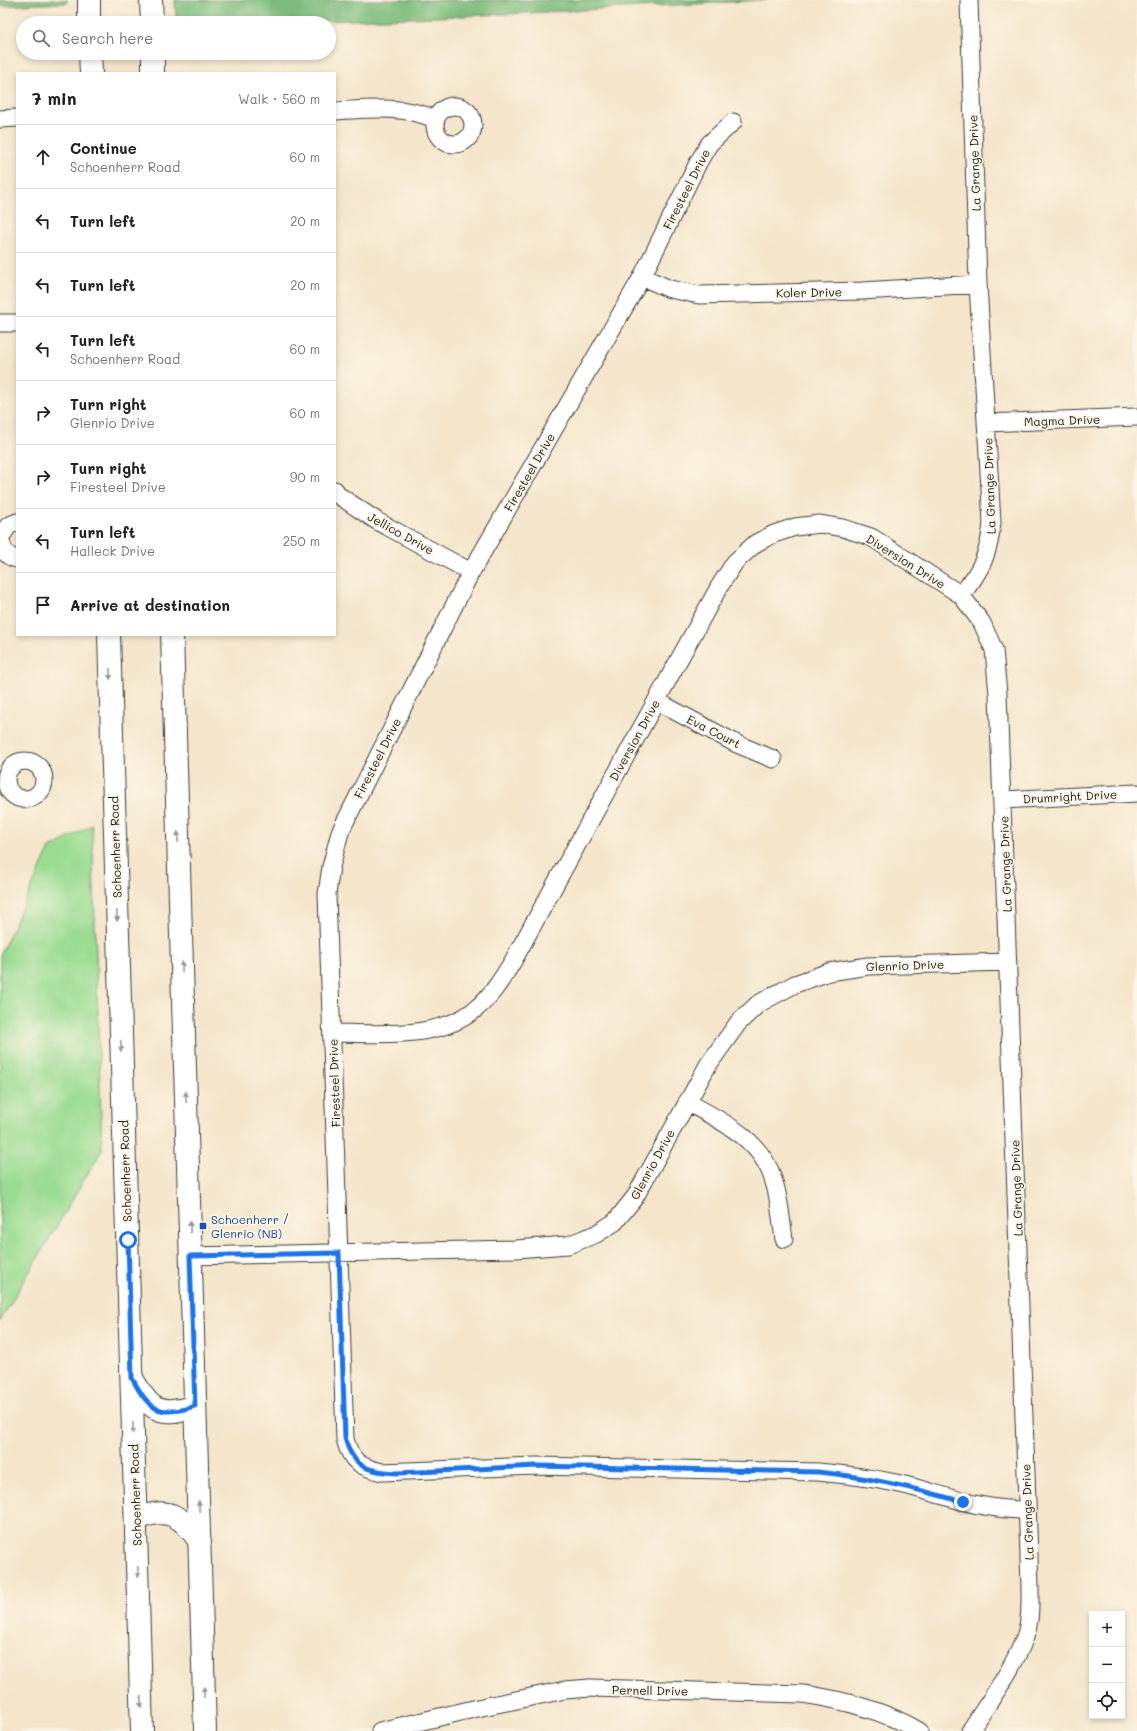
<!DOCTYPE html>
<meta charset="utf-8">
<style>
:root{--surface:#fff;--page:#f2f2f2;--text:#202124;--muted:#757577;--line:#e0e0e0}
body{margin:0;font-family:Mali,sans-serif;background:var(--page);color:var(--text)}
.controls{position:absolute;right:12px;bottom:12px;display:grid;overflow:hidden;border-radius:0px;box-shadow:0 2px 6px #0003}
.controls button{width:36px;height:36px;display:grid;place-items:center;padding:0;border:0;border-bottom:1px solid var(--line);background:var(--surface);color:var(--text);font:20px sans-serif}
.stop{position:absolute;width:12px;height:12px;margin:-9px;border:3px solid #1a73e8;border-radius:50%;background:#fff}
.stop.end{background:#1a73e8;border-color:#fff;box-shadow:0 1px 4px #0008}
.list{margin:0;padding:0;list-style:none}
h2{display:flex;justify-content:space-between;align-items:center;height:52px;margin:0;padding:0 16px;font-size:17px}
h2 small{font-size:13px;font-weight:400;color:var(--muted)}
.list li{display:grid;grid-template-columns:26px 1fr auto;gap:12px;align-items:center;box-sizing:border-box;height:64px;padding:0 16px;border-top:1px solid var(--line)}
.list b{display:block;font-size:15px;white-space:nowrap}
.list p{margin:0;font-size:13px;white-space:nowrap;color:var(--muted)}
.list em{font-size:13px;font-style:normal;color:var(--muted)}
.icon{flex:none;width:22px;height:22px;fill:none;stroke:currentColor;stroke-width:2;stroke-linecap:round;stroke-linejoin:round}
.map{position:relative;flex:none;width:1137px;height:1731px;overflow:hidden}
.search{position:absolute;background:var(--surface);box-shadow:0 2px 6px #0003;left:16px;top:16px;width:320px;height:44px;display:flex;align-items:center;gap:10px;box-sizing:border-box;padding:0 14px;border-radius:22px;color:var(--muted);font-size:15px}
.panel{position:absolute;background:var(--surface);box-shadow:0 2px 6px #0003;left:16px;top:72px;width:320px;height:564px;border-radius:0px}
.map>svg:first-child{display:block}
.green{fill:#9adb92;stroke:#5b7c57}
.forest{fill:#7bbb7c;stroke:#4c6c4c}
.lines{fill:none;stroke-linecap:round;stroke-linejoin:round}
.minor-casing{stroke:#3c3a36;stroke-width:19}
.secondary-casing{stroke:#3c3a36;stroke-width:24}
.minor{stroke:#fff;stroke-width:17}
.secondary{stroke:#fff;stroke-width:22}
.oneway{fill:#999}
.route{stroke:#1a73e8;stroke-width:5}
.transit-dot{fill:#1a4fb4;stroke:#fcf5e5;stroke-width:1.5}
.labels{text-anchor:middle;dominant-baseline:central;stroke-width:3.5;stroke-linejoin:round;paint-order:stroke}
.street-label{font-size:12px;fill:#1c1c1c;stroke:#fcf5e5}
.transit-label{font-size:12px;fill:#164399;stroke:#fcf5e5;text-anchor:start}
</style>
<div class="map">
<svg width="1137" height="1731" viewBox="0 0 1137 1731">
<rect width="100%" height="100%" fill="#fcf5e5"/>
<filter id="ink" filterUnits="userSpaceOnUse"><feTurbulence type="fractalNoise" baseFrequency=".025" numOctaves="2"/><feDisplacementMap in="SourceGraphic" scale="8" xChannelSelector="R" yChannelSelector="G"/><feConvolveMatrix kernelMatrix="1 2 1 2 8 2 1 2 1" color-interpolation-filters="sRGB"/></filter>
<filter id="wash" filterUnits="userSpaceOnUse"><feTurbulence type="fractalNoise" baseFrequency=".012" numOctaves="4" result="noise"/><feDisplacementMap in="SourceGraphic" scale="16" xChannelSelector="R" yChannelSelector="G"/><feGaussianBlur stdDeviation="0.9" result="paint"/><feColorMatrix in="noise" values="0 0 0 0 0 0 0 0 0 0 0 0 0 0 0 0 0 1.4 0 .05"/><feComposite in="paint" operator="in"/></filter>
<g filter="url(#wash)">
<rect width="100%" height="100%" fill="#f4e5cb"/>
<path class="green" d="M92,825L102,1150L0,1321V955L50,848Z"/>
<path class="forest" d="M0,0H67V3L0,6Z
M175,0H766C570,11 373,23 176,23Z"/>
</g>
<g filter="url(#ink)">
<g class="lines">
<g class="minor-casing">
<path id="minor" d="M435 125a19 19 0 1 1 38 0a19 19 0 1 1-38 0Z
M335,111C369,109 403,105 435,119
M0,119L17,118
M733,122L709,144L698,163L642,277L471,572L340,832L331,867L327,894L345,1439C351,1462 360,1467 382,1472L536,1466L818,1472C851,1475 884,1479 916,1488C955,1499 985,1510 1027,1510
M642,277L670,289L699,295L862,291L978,284
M0,323H17
M986,423L1137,417
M335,490L338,495L377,521L471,572
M17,522L8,526L1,537C1,548 5,557 17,559
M961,595C981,571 989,554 992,523L978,284L969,0
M656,701L737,744L773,759
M6 780a19 19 0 1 1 38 0a19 19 0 1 1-38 0Z
M1002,800L1137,793
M333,1033C379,1033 440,1041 478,1007C493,994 503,977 513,961L719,587L735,562L756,543L774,534L795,527L820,524L843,528L871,537L961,595L982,623L994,650L998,694L1030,1585C1030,1602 1031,1621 1025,1637C1014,1668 988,1703 970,1731
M687,1102C723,1122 762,1139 774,1182C780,1200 781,1220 784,1239
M190,1256L516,1249L568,1245L596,1234L615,1222L635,1197L708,1065L738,1023L758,1004L795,984L829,972L868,966L1008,962
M380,1731L482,1707L565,1690L590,1688L803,1694C844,1700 883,1710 919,1731"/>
</g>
<g class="secondary-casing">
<path id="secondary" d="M89,0V23
M151,0L152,23
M90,53L91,73
M153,53V73
M109,635L142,1731
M172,635L205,1731
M132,1378C149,1410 159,1418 195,1406
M136,1519C167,1506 182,1515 200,1542"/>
</g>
<use href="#minor" class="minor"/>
<use href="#secondary" class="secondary"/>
</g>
<defs><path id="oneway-solid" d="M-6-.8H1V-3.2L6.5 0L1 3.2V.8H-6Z"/></defs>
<g class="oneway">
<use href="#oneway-solid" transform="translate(110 674) rotate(88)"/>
<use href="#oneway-solid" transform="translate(178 837) rotate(-92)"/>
<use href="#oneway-solid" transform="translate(117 916) rotate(88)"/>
<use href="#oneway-solid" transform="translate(182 967) rotate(-92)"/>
<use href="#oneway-solid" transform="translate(121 1046) rotate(88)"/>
<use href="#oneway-solid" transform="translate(186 1097) rotate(-92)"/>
<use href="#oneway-solid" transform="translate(190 1227) rotate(-92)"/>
<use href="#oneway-solid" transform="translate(133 1428) rotate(88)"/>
<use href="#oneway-solid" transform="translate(199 1506) rotate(-92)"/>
<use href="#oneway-solid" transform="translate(138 1572) rotate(88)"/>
<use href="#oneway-solid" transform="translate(204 1692) rotate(-91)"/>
<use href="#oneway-solid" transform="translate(141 1702) rotate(88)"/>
</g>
</g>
<g class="lines" filter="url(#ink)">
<path class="route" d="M128,1240L132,1378C149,1410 159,1418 195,1406L190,1256L339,1253L345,1438C353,1469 370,1472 399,1473L536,1466L818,1472C868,1477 915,1488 963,1502"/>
</g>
<rect class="transit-dot" x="199" y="1222" width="8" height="8" rx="2"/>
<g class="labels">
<g class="street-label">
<text transform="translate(974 163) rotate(-92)">La Grange Drive</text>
<text transform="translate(686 189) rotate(-63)">Firesteel Drive</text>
<text transform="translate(809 292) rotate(-1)">Koler Drive</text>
<text transform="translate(1062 420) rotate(-2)">Magma Drive</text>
<text transform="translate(529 472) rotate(-60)">Firesteel Drive</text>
<text transform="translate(989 486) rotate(-92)">La Grange Drive</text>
<text transform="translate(401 533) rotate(29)">Jellico Drive</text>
<text transform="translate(906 561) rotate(32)">Diversion Drive</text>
<text transform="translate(714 731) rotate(27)">Eva Court</text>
<text transform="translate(634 740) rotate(-61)">Diversion Drive</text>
<text transform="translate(377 758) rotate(-63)">Firesteel Drive</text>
<text transform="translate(1070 796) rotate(-3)">Drumright Drive</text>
<text transform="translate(115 847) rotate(-92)">Schoenherr Road</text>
<text transform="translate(1005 864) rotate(-92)">La Grange Drive</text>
<text transform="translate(905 965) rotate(-2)">Glenrio Drive</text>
<text transform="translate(334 1083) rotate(-92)">Firesteel Drive</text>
<text transform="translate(652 1164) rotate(-61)">Glenrio Drive</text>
<text transform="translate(125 1171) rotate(-92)">Schoenherr Road</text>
<text transform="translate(1016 1188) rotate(-92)">La Grange Drive</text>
<text transform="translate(135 1495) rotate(-92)">Schoenherr Road</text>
<text transform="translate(1027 1512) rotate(-92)">La Grange Drive</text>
<text transform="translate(650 1690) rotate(1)">Pernell Drive</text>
</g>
<g class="transit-label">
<text x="211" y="1219">Schoenherr /<tspan x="211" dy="14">Glenrio (NB)</tspan></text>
</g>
</g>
</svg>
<div class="controls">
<button>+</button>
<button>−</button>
<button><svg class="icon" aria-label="locate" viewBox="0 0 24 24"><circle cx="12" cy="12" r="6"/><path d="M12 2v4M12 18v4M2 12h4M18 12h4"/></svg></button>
</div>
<div class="stop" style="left:128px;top:1240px"></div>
<div class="stop end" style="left:963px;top:1502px"></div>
<div class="search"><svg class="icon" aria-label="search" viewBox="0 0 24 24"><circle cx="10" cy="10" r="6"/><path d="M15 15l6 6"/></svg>Search here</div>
<section class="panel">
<h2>7 min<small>Walk · 560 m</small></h2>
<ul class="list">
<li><svg class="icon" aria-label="ahead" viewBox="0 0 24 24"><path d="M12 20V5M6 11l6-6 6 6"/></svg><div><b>Continue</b><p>Schoenherr Road</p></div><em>60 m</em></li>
<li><svg class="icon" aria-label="left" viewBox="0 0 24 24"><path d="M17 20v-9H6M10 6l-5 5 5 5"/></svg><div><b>Turn left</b></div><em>20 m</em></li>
<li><svg class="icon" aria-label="left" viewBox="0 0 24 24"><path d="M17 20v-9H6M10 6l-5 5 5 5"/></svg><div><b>Turn left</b></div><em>20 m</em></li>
<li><svg class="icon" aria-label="left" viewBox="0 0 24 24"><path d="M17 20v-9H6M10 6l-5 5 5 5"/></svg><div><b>Turn left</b><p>Schoenherr Road</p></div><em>60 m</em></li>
<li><svg class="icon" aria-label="right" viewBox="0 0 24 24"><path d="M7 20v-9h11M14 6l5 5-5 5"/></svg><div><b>Turn right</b><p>Glenrio Drive</p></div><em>60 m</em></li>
<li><svg class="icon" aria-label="right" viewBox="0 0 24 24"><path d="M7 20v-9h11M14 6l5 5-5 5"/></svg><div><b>Turn right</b><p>Firesteel Drive</p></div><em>90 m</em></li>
<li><svg class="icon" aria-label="left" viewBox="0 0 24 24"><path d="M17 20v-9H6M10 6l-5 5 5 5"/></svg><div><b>Turn left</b><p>Halleck Drive</p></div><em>250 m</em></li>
<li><svg class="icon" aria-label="arrive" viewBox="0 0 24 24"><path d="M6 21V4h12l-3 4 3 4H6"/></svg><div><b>Arrive at destination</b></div></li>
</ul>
</section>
</div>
